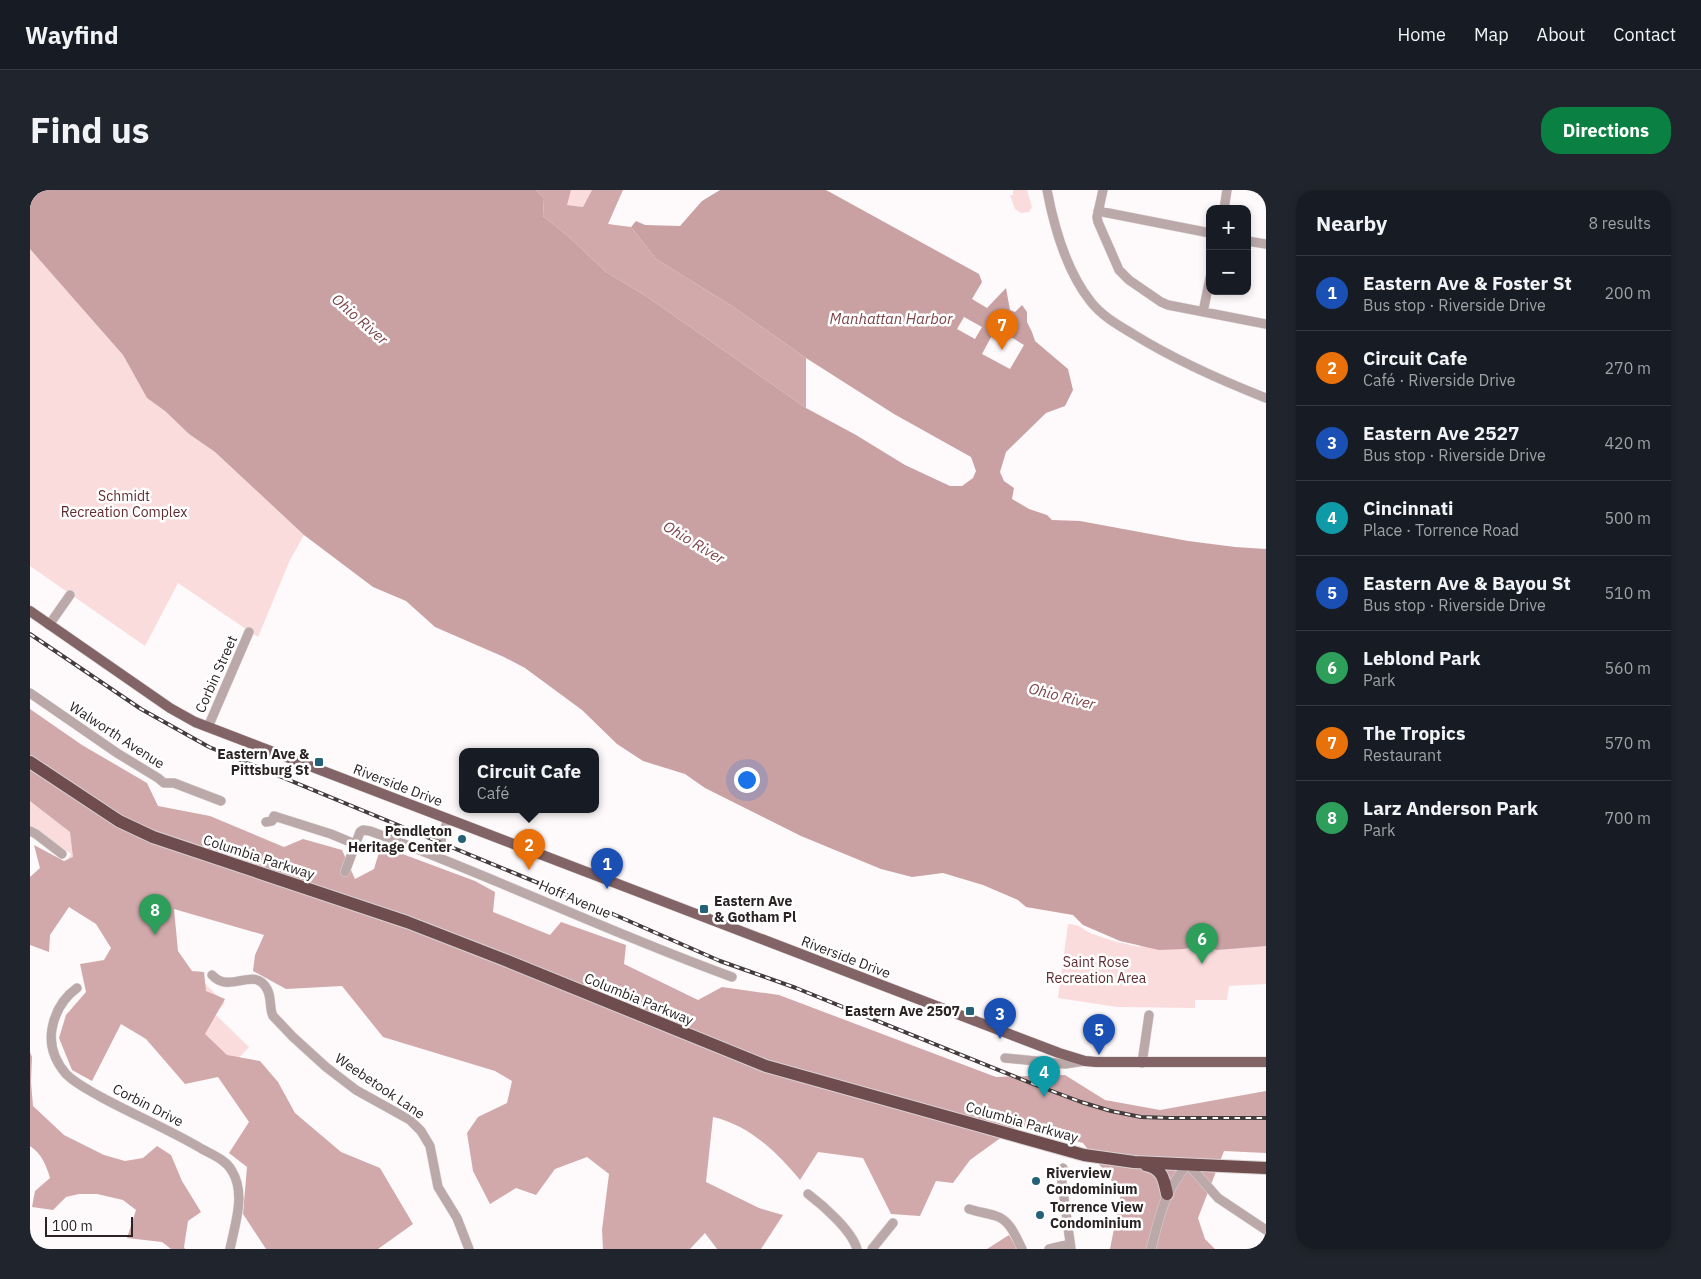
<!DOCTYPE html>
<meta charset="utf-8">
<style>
:root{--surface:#171b24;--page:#20242c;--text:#f1f3f6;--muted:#9ea1a6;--line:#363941;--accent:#0b8043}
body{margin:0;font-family:"IBM Plex Sans",sans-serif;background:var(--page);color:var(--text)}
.controls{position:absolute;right:15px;top:15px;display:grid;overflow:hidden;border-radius:10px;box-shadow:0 2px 8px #0003}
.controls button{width:45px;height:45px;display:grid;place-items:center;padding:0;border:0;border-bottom:1px solid var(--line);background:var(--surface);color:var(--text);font:25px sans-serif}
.scale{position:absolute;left:15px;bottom:12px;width:88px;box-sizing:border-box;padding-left:5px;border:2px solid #2b2324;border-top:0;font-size:14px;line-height:18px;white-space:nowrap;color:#2b2324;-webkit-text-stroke:4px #fff;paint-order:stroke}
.you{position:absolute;left:716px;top:589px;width:18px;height:18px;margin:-12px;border:4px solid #fff;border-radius:50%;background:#1a73e8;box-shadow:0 0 0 8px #1a73e833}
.badge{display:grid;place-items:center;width:32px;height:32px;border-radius:50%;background:var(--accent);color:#fff;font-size:16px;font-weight:700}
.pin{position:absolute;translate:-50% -41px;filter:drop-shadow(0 1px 2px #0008)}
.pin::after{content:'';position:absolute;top:26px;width:18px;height:15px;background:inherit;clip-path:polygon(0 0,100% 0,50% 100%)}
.popup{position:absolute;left:429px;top:558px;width:140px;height:65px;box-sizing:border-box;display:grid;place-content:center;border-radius:10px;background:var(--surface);filter:drop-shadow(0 1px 4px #0005);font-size:16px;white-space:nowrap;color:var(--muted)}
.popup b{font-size:19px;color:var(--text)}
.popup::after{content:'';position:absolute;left:50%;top:100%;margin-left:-10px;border:10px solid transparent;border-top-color:var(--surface)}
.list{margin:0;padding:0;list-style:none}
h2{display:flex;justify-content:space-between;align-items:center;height:65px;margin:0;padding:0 20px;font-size:21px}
h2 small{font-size:16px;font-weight:400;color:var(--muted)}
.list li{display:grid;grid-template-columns:32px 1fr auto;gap:15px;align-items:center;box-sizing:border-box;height:75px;padding:0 20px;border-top:1px solid var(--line)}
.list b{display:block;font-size:19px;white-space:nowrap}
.list p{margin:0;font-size:16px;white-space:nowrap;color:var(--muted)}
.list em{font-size:16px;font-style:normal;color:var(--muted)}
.map{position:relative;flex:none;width:1236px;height:1059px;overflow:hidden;border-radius:20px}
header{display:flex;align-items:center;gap:30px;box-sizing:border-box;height:70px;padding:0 25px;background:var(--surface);border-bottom:1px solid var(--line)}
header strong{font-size:24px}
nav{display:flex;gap:28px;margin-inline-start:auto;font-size:18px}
.intro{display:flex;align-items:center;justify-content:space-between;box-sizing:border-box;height:120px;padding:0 30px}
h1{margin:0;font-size:35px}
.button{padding:12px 22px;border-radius:20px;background:var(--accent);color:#fff;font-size:18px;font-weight:700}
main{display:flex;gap:30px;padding:0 30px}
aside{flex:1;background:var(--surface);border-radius:20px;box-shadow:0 2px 8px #0003}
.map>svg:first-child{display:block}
.green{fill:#fadcdd}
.forest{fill:#d1a9ab}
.water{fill:#c9a1a3}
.pier{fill:#fef9fa}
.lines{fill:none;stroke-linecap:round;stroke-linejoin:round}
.minor-casing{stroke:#d8d2d3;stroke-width:10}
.major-casing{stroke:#d8d2d3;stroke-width:11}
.highway-casing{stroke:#d8d2d3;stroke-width:14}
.minor{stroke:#bba8a9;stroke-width:9}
.major{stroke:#836466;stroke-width:10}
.highway{stroke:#6f4c4e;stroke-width:12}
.rail-casing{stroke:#433b3c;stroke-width:4}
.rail{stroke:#fff;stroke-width:2;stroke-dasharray:5.5;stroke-linecap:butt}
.poi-dot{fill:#226177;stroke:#fff;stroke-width:2}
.labels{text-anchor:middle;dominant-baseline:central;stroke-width:5;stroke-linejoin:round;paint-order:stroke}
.park-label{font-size:14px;fill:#612c31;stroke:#fff}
.street-label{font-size:14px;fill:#2b2324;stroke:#fff}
.poi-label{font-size:14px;font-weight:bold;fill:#2b2324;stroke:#fff;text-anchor:end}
.water-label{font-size:15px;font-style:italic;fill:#7d4449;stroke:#fff}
</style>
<header>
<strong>Wayfind</strong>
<nav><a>Home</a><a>Map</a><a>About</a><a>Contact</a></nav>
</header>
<div class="intro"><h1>Find us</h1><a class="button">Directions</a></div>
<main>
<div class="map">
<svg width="1236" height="1059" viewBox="0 0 1236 1059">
<rect width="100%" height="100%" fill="#fef9fa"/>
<path class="green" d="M541,0H562L553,17L536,15Z
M983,0H997L1002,17L999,22L991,23L985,19L980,5H983Z
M0,59L93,165L117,208L135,221L159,244L185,262L274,345L260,370L228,447L148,393L115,456L0,376Z
M0,581L112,712L161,780L195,813L185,824L219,857L192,886L34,675L41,664L0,636Z
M1038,734C1054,735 1051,740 1063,744C1079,750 1094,754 1110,757L1113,739L1236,755V794L1199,796L1197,810H1165V818L1087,817L1028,808Z"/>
<path class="forest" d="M506,0H541L537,15L553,17L562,0H593L578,34L601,37L626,69L702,116L776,168V218L616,106L576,82L538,46L513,26L514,8Z
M0,519L52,555L117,593L128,616L180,626L254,657L273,649L312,660L325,689L344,679L351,656L445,691L465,702L463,722L520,745L531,732L596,755L594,774L668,810L692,797L749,805L966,887L1035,885L1075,910L1130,920L1236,901V963L1194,961L1168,1028L1175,1049L1185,1059H1080L1091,1003L1053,953L987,936L940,970L923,993L906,991L890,1026L861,1024L833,968L788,962L770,990C747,962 719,935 683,927L676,992L729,1018L753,1025L731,1059H687L675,1043L660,1059H573L572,1040L579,984L557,967L525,979L506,1005L486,998L460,1014L443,981L437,943L448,927L477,913L482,891L465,881L353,847L312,796L256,799L223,781L225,765L234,745L144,719L148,761L162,781L174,782L176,801L195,809L175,844L197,865L230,871L248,892L265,923L311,962L350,978L383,1034L348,1059H236L213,1024L217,977L199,963L219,932L188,887L155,894L116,849L91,834L62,891L42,880L29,848L36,825L56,802L50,774L74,770L81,758L66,734L39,717L20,745L19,762L0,755V687L10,678L4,655L34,671L43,667L40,642L0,611Z
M0,862L2,867L1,892L3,916L34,945L74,965L95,971L113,968L127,956L141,965L152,991L171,1022L158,1031L154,1057L155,1059H141L132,1052L97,1048L106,1020L93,1010L67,1004H49L36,1007L23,1020L2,1017L5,1001L20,988C16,975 12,964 0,956Z
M979,1045L987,1058L985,1059H957Z"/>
<path class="water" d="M0,0H506L514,8L513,26L538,46L576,82L616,106L776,218L826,245L875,275L920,296H932L943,288L946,281L941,267L864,224L776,168L702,116L626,69L601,37L606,31L615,35L650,36L672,11L690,0H796L949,84L952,92L942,109L957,118L976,98L980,120L985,122L992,115L997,122V132L1002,142L1005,151L1038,179L1043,200L1035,216L1016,223L976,262L970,282L974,291L984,298L982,309L999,319L1017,325L1022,330L1050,331L1158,351L1205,357L1236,359V756L1187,760L1172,755L1154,759L1129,760L1090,751L1053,735L1043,725L996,717L988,710L953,695L913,683L882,687L851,679L771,646L675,598L655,584L613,571L587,554L552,520L495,478L474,467L405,437L376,411L343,397L274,345L185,262L159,244L135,221L117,208L93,165L0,59Z"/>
<path class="pier" d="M934,127L952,137L945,149L927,139Z
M966,138L994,155L980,179L952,164Z"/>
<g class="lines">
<g class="minor-casing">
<path id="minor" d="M1017,0C1024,37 1037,82 1061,112C1072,126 1088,135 1103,144C1145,170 1190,190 1236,208
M1073,0L1067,27L1068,32L1089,80L1099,90L1131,112L1138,115L1236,134
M1194,19L1197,0
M1068,21L1180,43
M1217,51L1236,54
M1173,122L1180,88
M19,435L40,405
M0,503L87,563L128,588L134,593H144L191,611
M178,537L219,442
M236,632L242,631L244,626L301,644L325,654
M0,641L6,644L32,664
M406,665L418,629
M315,682L330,642L333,640L340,641C462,686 580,743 702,787
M182,785C200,805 224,775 237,799C242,808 239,818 243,826L263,847L296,877L326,900L380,930L391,941L400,956L408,997L427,1028L439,1059
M47,798C33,808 25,822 22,839C19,856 25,871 36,884C46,894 59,900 71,907C104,925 140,940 172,959C183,965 196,970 202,981C216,1004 205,1034 200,1059
M975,868L1035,874L1055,871
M1112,873L1119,825
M1033,978L1031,986L1041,1059
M778,1004C794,1016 822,1041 827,1059
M939,1019C948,1022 957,1023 966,1026C980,1030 986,1047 992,1059
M842,1059L863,1033
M1019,1059L1040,1054
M1121,1059C1130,1025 1134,1001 1158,974L1188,1008L1236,1040"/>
</g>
<g class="major-casing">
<path id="major" d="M0,421L140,518L165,532L1029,863L1055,871L1066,872H1236"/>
</g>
<g class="highway-casing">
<path id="highway" d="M0,572L89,631L123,647L377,732L475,770L736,876L1054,965L1104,972L1236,978
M1116,975C1132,978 1134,989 1137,1004"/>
</g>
<use href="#minor" class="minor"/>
<use href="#major" class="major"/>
<use href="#highway" class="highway"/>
<g class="rail-casing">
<path id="rail" d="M0,444L111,519L179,557L576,721L690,771L766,798L1003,894L1051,912L1081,921L1111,927L1139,928H1236"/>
</g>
<use href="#rail" class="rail"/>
</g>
<g class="poi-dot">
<rect x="284" y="567" width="10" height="10" rx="2.5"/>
<circle cx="432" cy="649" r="5"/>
<rect x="669" y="714" width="10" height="10" rx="2.5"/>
<rect x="935" y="816" width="10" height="10" rx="2.5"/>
<circle cx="1006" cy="991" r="5"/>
<circle cx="1010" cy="1025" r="5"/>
</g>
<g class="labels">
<g class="park-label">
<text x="94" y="306">Schmidt<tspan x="94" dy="16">Recreation Complex</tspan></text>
<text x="1066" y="772">Saint Rose<tspan x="1066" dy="16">Recreation Area</tspan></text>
</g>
<g class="street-label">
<text transform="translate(186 484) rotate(-66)">Corbin Street</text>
<text transform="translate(87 545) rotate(33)">Walworth Avenue</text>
<text transform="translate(368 595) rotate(21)">Riverside Drive</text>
<text transform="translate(229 667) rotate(18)">Columbia Parkway</text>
<text transform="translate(545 709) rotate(23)">Hoff Avenue</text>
<text transform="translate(816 767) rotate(21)">Riverside Drive</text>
<text transform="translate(609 809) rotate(22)">Columbia Parkway</text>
<text transform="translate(350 896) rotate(34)">Weebetook Lane</text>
<text transform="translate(118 915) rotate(27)">Corbin Drive</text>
<text transform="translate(992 932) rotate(16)">Columbia Parkway</text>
</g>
<g class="poi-label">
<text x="279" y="564">Eastern Ave &amp;<tspan x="279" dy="16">Pittsburg St</tspan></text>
<text x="422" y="641">Pendleton<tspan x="422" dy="16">Heritage Center</tspan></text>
<text x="684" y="711" text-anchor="start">Eastern Ave<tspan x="684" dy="16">&amp; Gotham Pl</tspan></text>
<text x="930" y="821">Eastern Ave 2507</text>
<text x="1016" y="983" text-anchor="start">Riverview<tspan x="1016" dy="16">Condominium</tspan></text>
<text x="1020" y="1017" text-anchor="start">Torrence View<tspan x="1020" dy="16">Condominium</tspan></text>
</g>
<g class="water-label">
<text x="861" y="128">Manhattan Harbor</text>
<text transform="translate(330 129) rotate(41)">Ohio River</text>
<text transform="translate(664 352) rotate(31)">Ohio River</text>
<text transform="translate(1032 506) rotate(14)">Ohio River</text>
</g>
</g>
</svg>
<div class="controls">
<button>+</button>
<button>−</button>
</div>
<div class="scale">100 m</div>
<div class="you"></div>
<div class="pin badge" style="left:577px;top:699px;background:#1a4fb4">1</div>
<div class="pin badge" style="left:499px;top:680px;background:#e8710a">2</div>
<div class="popup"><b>Circuit Cafe</b>Café</div>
<div class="pin badge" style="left:970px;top:849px;background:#1a4fb4">3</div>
<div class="pin badge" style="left:1014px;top:907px;background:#0f9aa8">4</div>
<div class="pin badge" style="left:1069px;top:865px;background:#1a4fb4">5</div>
<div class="pin badge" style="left:1172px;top:774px;background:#2e9e5b">6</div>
<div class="pin badge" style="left:972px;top:160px;background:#e8710a">7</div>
<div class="pin badge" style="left:125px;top:745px;background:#2e9e5b">8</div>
</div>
<aside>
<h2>Nearby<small>8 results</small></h2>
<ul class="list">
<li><span class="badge" style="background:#1a4fb4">1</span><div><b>Eastern Ave &amp; Foster St</b><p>Bus stop · Riverside Drive</p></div><em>200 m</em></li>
<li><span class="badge" style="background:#e8710a">2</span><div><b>Circuit Cafe</b><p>Café · Riverside Drive</p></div><em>270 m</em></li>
<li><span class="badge" style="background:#1a4fb4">3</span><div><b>Eastern Ave 2527</b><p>Bus stop · Riverside Drive</p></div><em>420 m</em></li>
<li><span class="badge" style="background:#0f9aa8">4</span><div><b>Cincinnati</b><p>Place · Torrence Road</p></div><em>500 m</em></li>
<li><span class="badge" style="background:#1a4fb4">5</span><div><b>Eastern Ave &amp; Bayou St</b><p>Bus stop · Riverside Drive</p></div><em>510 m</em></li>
<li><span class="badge" style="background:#2e9e5b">6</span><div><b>Leblond Park</b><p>Park</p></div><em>560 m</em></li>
<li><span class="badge" style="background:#e8710a">7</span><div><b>The Tropics</b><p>Restaurant</p></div><em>570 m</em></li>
<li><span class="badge" style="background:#2e9e5b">8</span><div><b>Larz Anderson Park</b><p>Park</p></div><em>700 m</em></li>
</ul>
</aside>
</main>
